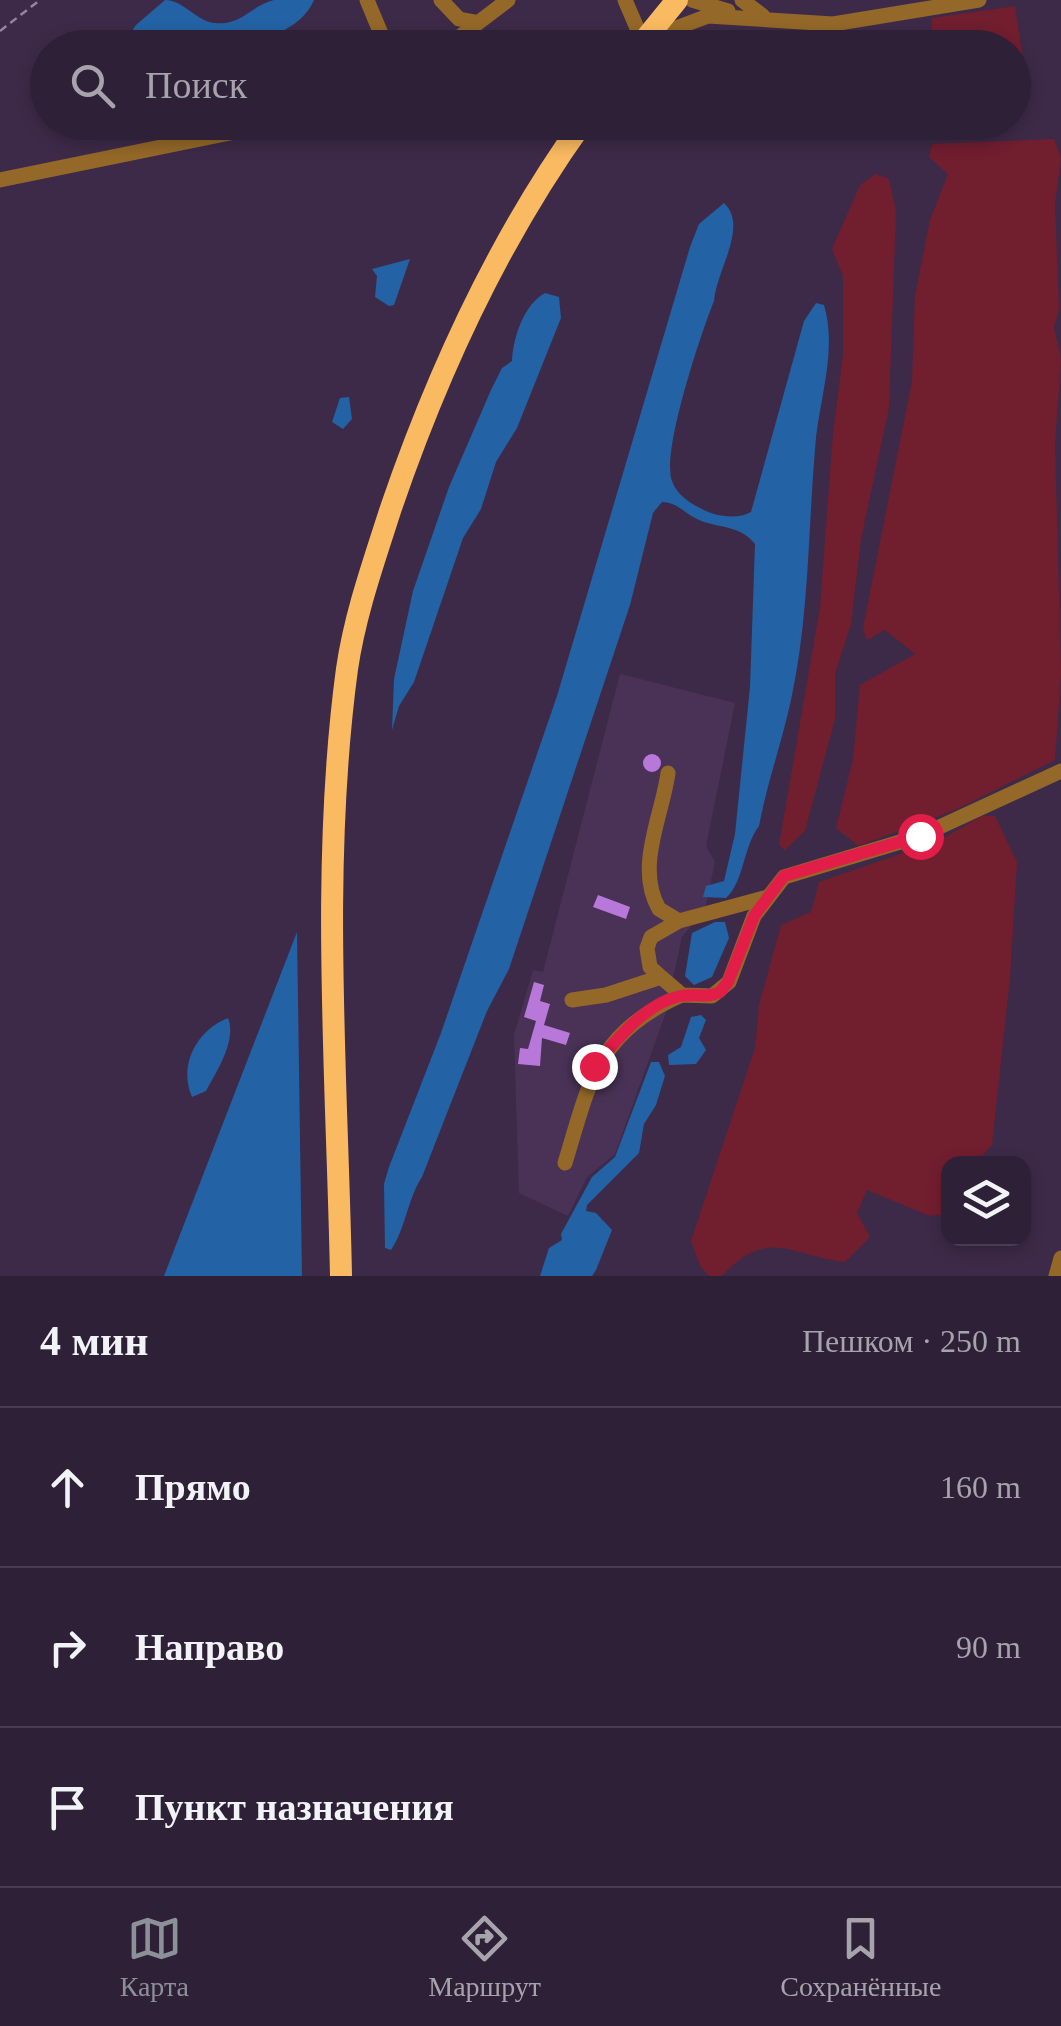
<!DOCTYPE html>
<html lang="ru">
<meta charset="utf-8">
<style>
:root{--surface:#2e2036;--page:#36283e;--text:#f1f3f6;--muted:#a7a3ad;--line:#493e51;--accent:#8c9099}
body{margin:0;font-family:Georgia,serif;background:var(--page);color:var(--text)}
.controls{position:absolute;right:30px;bottom:30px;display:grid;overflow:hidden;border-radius:20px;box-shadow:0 5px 15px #0003}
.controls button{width:90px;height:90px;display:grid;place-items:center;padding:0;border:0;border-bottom:2px solid var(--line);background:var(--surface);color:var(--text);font:50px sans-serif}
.stop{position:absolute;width:30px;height:30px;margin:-22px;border:8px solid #e11d48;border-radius:50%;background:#fff}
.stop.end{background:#e11d48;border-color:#fff;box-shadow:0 2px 10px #0008}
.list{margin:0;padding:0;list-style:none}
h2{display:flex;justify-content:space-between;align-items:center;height:130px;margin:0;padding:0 40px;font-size:42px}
h2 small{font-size:32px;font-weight:400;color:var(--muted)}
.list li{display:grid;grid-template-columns:65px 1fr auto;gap:30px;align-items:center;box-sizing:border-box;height:160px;padding:0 40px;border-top:2px solid var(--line)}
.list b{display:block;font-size:38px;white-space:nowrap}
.list em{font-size:32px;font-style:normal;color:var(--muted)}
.icon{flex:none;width:55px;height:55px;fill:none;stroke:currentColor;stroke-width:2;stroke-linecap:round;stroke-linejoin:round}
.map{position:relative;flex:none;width:1061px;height:1276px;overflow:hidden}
.search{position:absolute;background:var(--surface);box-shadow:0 5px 15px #0003;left:30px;right:30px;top:30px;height:110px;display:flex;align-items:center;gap:25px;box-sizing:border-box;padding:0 35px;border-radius:55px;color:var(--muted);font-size:38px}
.sheet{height:610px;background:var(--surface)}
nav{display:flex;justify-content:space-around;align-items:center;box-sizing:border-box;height:140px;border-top:2px solid var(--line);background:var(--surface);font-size:28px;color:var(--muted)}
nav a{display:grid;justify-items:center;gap:5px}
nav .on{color:var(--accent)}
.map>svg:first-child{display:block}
.built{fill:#493256}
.green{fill:#711e2f}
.water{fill:#2362a4}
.building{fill:#b878da}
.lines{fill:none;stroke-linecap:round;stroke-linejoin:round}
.path{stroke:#93859d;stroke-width:2.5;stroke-dasharray:8 5;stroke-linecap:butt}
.minor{stroke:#946828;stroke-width:15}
.highway{stroke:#faba61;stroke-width:22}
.route{stroke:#e11d48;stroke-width:12}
</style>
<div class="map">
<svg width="1061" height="1276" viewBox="0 0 1061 1276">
<rect width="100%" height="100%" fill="#3d2a48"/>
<path class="built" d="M620,674L735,703L706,846L715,862L705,909L682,937L665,1015L615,1154L587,1177L568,1216L519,1193L514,1035L533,970L543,972Z"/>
<path class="green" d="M1015,6L1022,53L1014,113V48L932,47V18Z
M1054,139L1061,158L1055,203L1059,309L1054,327L1061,360L1055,442L1061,673L1055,760L955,810L858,846L836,828L853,759L860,685L915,654L885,630L867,640L863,628L912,381L915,296L930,220L948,174L929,157L932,144Z
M876,174L889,179L896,212L889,408L861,539L851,624L835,674V719L805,831L785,850L779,845L820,607L833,433L843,354V276L832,249L860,185Z
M982,816H995L1017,862L1010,978L992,1145L976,1163L948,1164V1214L930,1216L867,1190L857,1213L870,1237L845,1262C790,1256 768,1226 722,1276H709L700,1266L691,1241L755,1048L759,1005L781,925L811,912L819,882L938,841Z"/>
<path class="water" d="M165,0C184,0 195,21 215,23C242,26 250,6 274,0C285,0 302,0 314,0C289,58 173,48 121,47L136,25Z
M724,203C749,226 716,271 714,301C701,333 661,453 672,481C677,496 693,505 706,511C719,517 739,519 751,512L804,321L816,303L824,305C838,352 818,402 815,449C808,533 809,617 791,700C782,742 767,783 759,826C743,847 744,882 726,898L703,897L706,886L724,881L735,834L750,687L755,544C739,524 718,529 697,519C684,513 677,502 662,502L653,513L630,605L509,969L487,1011L422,1177C407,1200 406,1228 391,1250L385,1248L384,1184L389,1167L441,1033L557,696L690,247L699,224Z
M410,259L394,305L389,306L375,297L377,276L372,269Z
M545,293L559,297L561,318L517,428L496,462L481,509L463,538L414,682L399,706L392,730L394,679L413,591L449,487L491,390L502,368L512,361C513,338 524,304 545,293Z
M349,397L352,419L343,429L332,422L340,398Z
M715,922H725L729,938L712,977L694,985L685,976L692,933Z
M297,932L302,1276H164Z
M701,1015L706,1020L699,1038L706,1050L696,1064L669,1065L668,1055L681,1047L691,1017Z
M228,1018C237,1040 217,1071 206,1091L192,1097C178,1065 197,1030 228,1018Z
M651,1062H659L665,1076L656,1105L644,1124L639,1153L587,1205L586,1211L596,1213L612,1230L596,1270L592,1276H540L549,1248L562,1240L561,1234L592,1177L615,1157Z"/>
<path class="building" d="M643 763a9 9 0 1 1 18 0a9 9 0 1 1-18 0Z
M598,895L630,907L626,919L593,907Z
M534,982L544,985L540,1001L550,1004L544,1025L570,1033L566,1045L542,1038L540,1066L518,1064L520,1048L528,1049L536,1021L524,1017Z"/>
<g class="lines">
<path class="path" d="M0,31L40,0"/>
<path class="minor" d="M367,0L387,48
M441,0L459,19L475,22
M625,0L637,28L635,48
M692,0L728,11
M742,0L763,16
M655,36L708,16L833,24L979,0
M445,48L508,0
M0,180L283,122
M668,773C662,817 635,867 659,909L679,921
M661,977L650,967L647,948L651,937L679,921L764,898
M572,1000L606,995L661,977L682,995L712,996L729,982L754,916L784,877L920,836L1061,771
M565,1163C590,1081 596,1033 682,995
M1056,1276L1061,1258"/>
<path class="highway" d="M638,48L677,0
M341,1276C337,1075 320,869 347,669C355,614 374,561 391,508C438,371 498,240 583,122"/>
</g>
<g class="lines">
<path class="route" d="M594,1066C617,1040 644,1004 680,996C694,993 706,999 720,992L728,982L754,916L784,876L920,836"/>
</g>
</svg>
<div class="controls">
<button><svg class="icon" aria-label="layers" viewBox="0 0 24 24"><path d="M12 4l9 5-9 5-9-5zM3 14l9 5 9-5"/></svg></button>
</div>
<div class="stop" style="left:920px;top:836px"></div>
<div class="stop end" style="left:594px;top:1066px"></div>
<div class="search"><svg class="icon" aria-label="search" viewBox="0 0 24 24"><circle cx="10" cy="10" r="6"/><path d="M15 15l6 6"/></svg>Поиск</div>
</div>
<section class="sheet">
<h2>4 мин<small>Пешком · 250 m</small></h2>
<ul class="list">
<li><svg class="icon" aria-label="ahead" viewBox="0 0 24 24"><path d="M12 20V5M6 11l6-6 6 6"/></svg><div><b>Прямо</b></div><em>160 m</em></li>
<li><svg class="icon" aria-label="right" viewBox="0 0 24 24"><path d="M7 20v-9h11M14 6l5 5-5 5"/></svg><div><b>Направо</b></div><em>90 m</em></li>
<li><svg class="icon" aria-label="arrive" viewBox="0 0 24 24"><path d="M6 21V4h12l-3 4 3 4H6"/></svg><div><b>Пункт назначения</b></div></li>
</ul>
</section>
<nav>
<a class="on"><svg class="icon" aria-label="map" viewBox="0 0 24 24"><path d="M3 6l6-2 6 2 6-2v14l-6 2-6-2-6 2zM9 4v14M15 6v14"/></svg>Карта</a>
<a><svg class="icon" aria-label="directions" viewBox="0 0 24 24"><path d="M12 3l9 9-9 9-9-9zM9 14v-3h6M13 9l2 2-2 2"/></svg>Маршрут</a>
<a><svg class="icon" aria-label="saved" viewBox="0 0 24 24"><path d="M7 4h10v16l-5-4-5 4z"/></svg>Сохранённые</a>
</nav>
